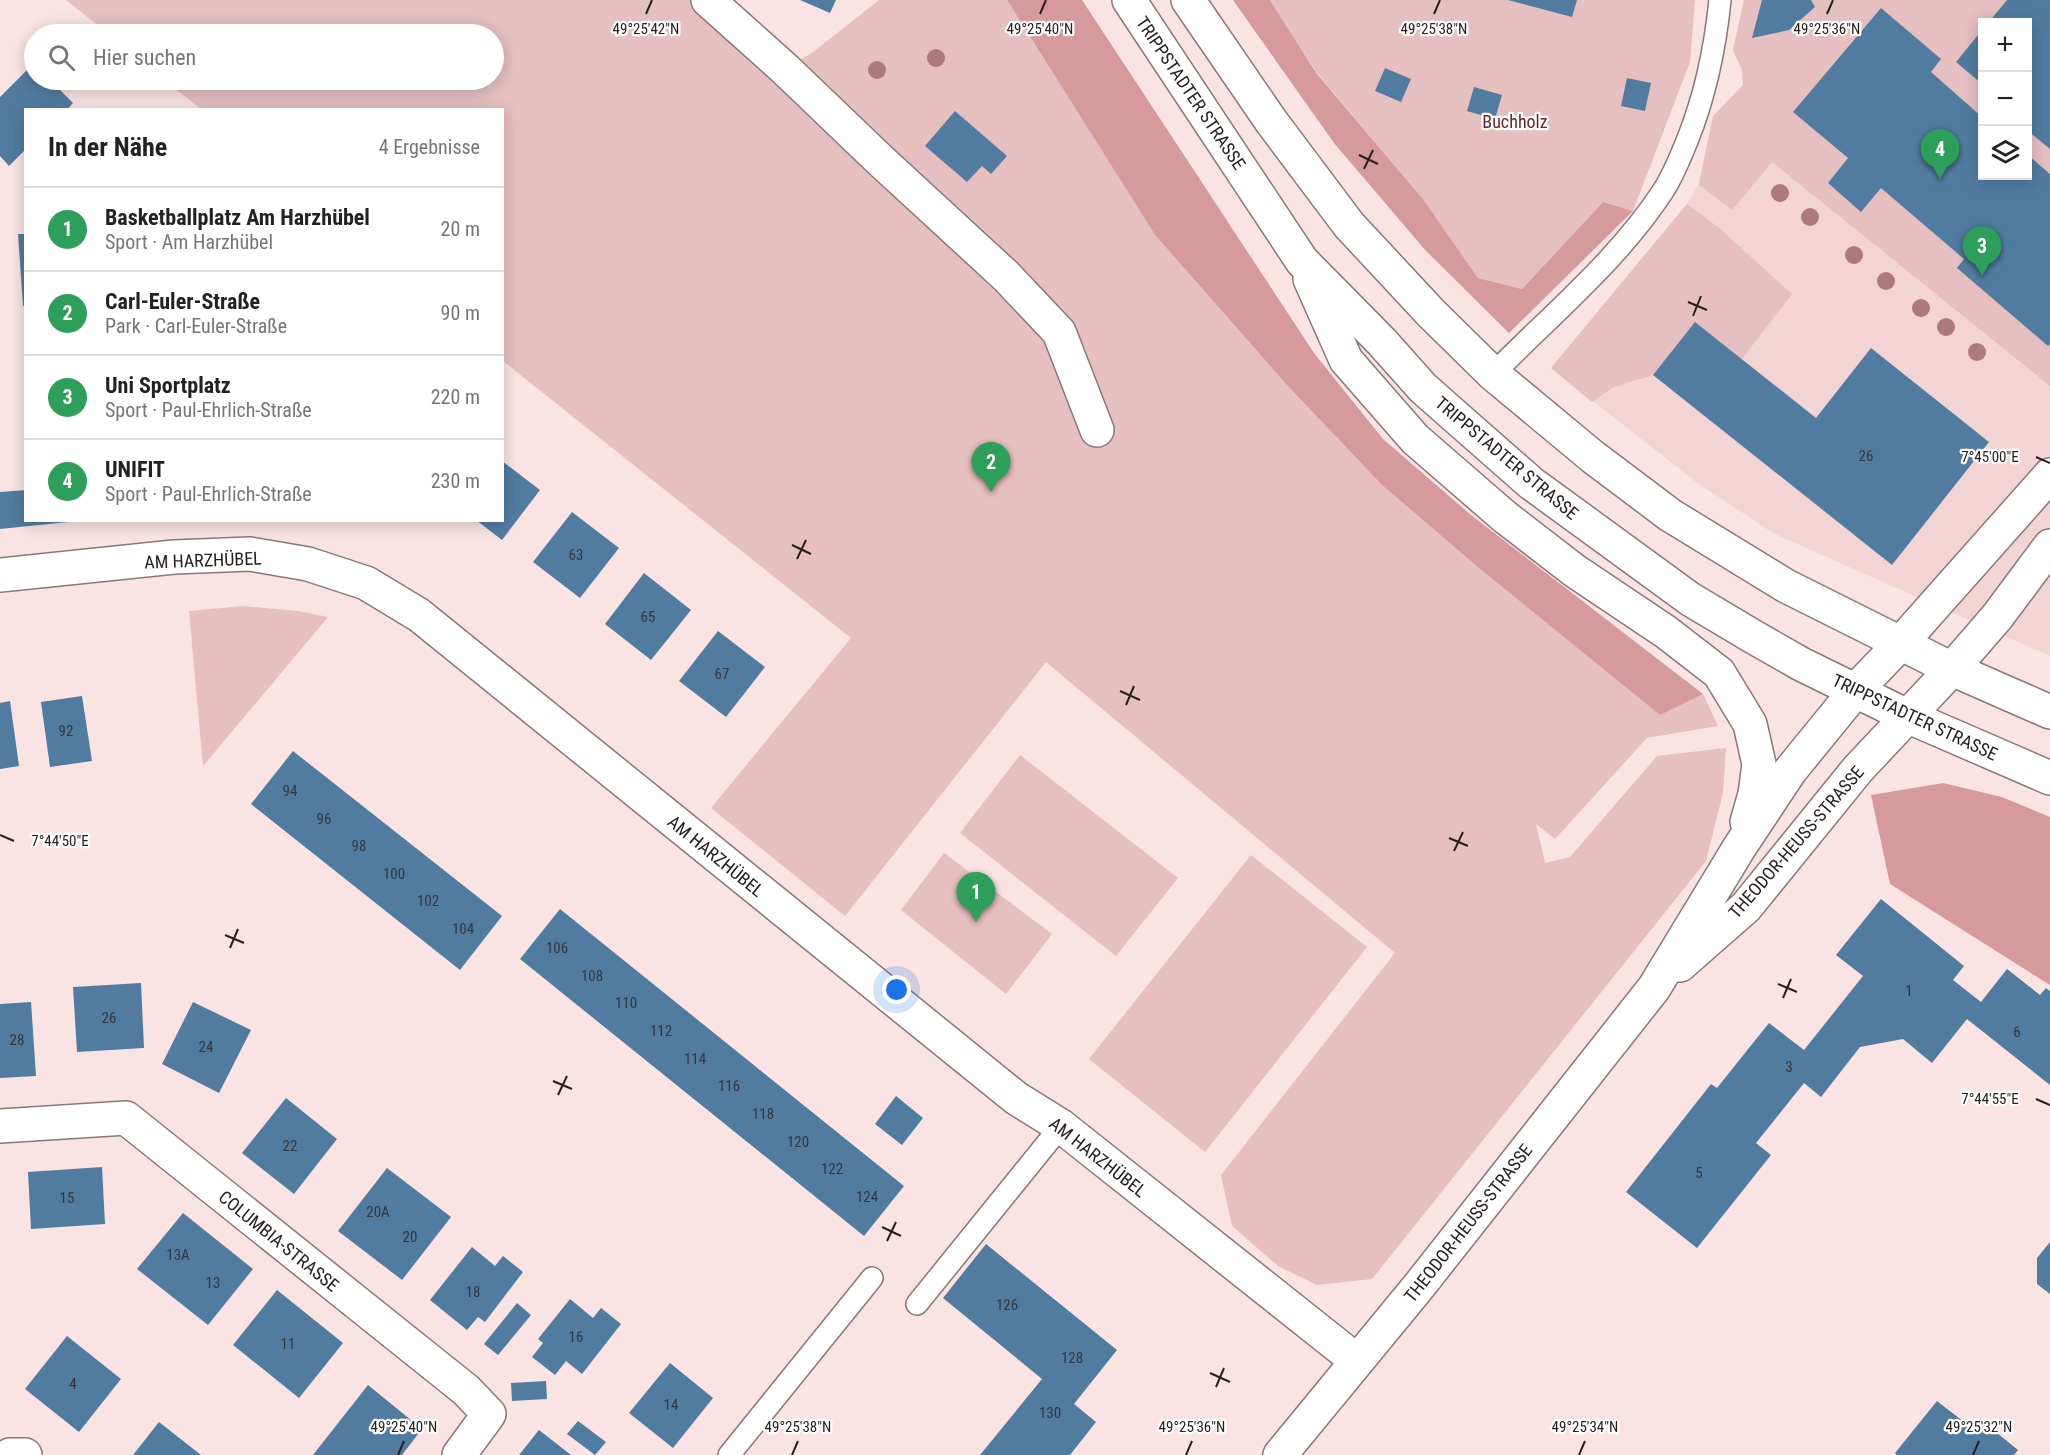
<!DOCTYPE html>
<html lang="de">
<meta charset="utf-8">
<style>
:root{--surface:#fff;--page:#f2f2f2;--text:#222;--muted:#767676;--line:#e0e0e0;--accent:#111827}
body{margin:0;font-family:"Roboto Condensed",sans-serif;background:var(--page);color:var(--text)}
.controls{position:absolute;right:18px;top:18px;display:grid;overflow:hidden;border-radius:0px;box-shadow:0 3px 15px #0003}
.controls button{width:54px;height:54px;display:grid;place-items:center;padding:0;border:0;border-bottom:2px solid var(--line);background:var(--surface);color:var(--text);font:30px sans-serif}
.you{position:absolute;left:897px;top:990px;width:21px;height:21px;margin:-15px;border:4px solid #fff;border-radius:50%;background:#1a73e8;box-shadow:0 0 0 9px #1a73e833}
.badge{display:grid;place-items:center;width:39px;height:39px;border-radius:50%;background:var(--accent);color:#fff;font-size:20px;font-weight:700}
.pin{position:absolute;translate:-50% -50px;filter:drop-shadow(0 2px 3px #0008)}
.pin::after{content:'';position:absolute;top:32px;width:21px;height:18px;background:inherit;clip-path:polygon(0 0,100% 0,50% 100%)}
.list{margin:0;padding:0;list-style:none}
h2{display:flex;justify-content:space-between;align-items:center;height:78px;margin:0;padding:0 24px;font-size:26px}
h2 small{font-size:20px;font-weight:400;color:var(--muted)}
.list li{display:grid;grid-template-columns:39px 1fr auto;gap:18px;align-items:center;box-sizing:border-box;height:84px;padding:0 24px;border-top:2px solid var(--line)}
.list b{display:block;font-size:22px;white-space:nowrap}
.list p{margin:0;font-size:20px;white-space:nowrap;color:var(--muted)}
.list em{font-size:20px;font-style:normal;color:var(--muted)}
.icon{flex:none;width:33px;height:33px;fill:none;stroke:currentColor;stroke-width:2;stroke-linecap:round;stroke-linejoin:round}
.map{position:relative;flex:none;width:2050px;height:1455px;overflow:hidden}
.search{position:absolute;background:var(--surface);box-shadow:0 3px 15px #0003;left:24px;top:24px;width:480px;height:66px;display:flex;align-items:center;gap:15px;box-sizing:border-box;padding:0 21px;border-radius:33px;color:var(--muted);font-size:22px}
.panel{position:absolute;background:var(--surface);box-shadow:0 3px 15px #0003;left:24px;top:108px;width:480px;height:414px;border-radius:0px}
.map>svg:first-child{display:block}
.built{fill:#f3d4d5;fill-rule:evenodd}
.green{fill:#e6bfc0;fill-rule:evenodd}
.forest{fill:#d79a9c}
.building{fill:#517ca0}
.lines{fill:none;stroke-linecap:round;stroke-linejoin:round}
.lane-casing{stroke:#8b7777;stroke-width:24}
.street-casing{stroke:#8b7777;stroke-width:36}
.secondary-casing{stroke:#8b7777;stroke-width:36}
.lane{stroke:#fff;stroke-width:21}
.street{stroke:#fff;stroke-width:33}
.secondary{stroke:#fff;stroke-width:33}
.tree{fill:#ab797e}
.ticks{fill:none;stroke:#282020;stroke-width:2}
.labels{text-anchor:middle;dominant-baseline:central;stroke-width:4.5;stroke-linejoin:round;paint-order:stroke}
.number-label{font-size:15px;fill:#323740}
.street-label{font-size:18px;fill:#282020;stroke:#fff}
.park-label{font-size:18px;fill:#6c232c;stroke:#fff}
.ticks-label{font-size:15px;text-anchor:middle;fill:#282020;stroke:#fff;stroke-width:4.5;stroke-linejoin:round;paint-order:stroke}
</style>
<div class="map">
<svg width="2050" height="1455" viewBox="0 0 2050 1455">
<rect width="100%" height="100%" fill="#f9e3e3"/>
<path class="built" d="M1744,0H2050V656L1773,533L1696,482L1551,368L1687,204L1698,185L1713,116L1743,85L1742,70L1733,50ZM1982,22H2028V176H1982Z"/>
<path class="green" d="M66,0H708L785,69L812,53L879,0H1007L1155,235L1286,384L1382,485L1480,569L1659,714L1703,694L1718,726L1647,738L1555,839L1536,824L1545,863L1570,857L1657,756L1726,748L1723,793L1706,861L1372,1279L1317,1285L1278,1266L1232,1226L1221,1175L1395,953L1046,662L845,916L711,808L851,638L503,361L502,110L201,109L164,80H494V34H109Z
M1270,0H1695L1690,62L1633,211L1603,202L1522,289L1478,278L1423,199L1317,73Z
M1744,0H2050V386L1772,162L1732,210L1699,185L1713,116L1743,85L1742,70L1733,50ZM1982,22H2028V176H1982Z
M1687,204L1718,227L1792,294L1742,359L1695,323L1653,375L1614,387L1592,402L1551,368Z
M243,606L297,611L328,617L203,766L189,611Z
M1020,755L1178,878L1116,956L960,833Z
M944,853L1052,934L1006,994L901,910Z
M1251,855L1367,947L1205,1152L1089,1059Z"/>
<path class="forest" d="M1007,0H1082L1314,353L1383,439L1471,515L1703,694L1660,715L1480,569L1382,485L1286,384L1155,235Z
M1233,0H1270L1317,74L1423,199L1478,278L1522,289L1603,202L1633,211L1509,333L1426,251L1334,143Z
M1943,783L2002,797L2050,817V985L1890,884L1871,795Z"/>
<path class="building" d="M800,0H836L830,13Z
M1508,0H1577L1572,17Z
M1762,0H1811L1815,7L1789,30L1752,38Z
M2007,0H2050V149L2028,131V22H1989Z
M1881,8L1941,59L1931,72L1982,117V176H2028V155L2050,174V344L2048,346L1957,268L1964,259L1881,188L1861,212L1828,183L1848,158L1793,112Z
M1982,30V84L1956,62Z
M34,63V80H50L73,103L67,110H26V149L9,166L0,156V97Z
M1385,68L1411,79L1401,102L1375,91Z
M1627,78L1651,83L1645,111L1621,106Z
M1474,87L1502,95L1495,119L1467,111Z
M955,111L1007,156L991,174L982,166L967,182L925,146Z
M18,234H26V306H23Z
M1695,322L1816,418L1871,348L1989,442L1892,565L1653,375Z
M502,461L540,490L502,540L476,520H502Z
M26,490V520H68V522L0,529V492Z
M572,512L619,548L580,598L533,562Z
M644,573L691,610L651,660L605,624Z
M718,631L765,667L726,717L679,681Z
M82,696L92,761L50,767L41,702Z
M10,701L19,766L0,769V703Z
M293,751L502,916L460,970L251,804Z
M1881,899L1964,966L1953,980L1981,1002L2007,969L2040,995L2046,988L2050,991V1085L1967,1019L1932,1063L1903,1039L1860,1047L1821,1097L1804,1083L1756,1143L1771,1155L1697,1248L1626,1192L1711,1084L1717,1088L1769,1023L1804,1050L1863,976L1836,955Z
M560,909L904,1186L864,1236L520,959Z
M141,983L144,1048L77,1052L73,987Z
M31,1002L36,1076L0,1078V1004Z
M193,1002L251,1030L219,1093L162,1064Z
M896,1096L923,1118L902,1145L875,1124Z
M286,1098L337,1139L294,1194L242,1153Z
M102,1167L105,1224L31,1229L28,1172Z
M387,1168L451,1217L402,1280L338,1231Z
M183,1213L253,1269L208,1325L137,1269Z
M2050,1242V1294L2037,1284V1258Z
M986,1244L1117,1350L1074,1404L1096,1422L1070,1455H980L1042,1379L943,1298Z
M472,1247L495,1266L503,1256L523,1272L485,1322L478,1317L467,1330L430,1300Z
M277,1290L343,1343L299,1398L233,1345Z
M570,1299L593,1318L601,1308L621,1324L582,1374L566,1361L555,1375L532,1357L543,1343L538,1339Z
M517,1303L531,1315L498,1355L484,1344Z
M67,1336L121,1379L79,1432L25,1389Z
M670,1363L713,1398L673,1448L629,1413Z
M546,1381L547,1399L512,1401L511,1383Z
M368,1385L422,1429L402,1455H313Z
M1937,1401L1973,1429L1981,1420L2018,1450L2014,1455H1897L1895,1453Z
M578,1421L606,1442L595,1455L567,1434Z
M159,1422L201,1455H133Z
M539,1430L571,1455H519Z"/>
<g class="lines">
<g class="lane-casing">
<path id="lane" d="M1493,374C1551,315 1618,260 1663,191C1673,176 1680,158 1687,141C1706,94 1715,50 1720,0
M917,1304L1061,1126
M729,1455L872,1278"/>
</g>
<g class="street-casing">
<path id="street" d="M708,0L785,69L880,160L1006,276L1059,332L1097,430
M0,575L174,557L250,554L308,564L366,583L419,615L1016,1098L1061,1126L1357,1361
M1900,644L2050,475
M1952,669L1997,617L2050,546
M0,1126L126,1118L466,1390L489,1414L459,1455
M10,1455H25"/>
</g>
<g class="secondary-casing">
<path id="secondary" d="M1129,0L1302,261L1382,342L1423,388L1531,483L1690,599L1752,636L1801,664L1907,716L2050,778
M1188,0L1271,121L1349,225L1431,313L1493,374L1593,457L1670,515L1786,586L1952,669L2050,712
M1310,279L1346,360L1415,439L1505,517L1575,571L1666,632L1719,673L1750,724L1759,764L1755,794L1747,822
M1680,965L1746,907L1858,769L1952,669
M1280,1455L1419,1286L1654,988L1739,848L1790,771L1856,690L1900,644"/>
</g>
<use href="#lane" class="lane"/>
<use href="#street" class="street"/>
<use href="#secondary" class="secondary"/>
</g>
<g class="tree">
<circle cx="936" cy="58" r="9"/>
<circle cx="877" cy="70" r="9"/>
<circle cx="1780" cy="193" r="9"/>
<circle cx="1810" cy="217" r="9"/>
<circle cx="1854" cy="255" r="9"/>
<circle cx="1886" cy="281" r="9"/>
<circle cx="1921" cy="308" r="9"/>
<circle cx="1946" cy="327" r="9"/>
<circle cx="1977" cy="352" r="9"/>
</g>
<path class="ticks" d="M646,14L652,0M1040,14L1046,0M1434,14L1440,0M1827,14L1833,0M1359,155L1378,164M1364,169L1373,150M1688,302L1707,310M1693,316L1701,296M2036,457L2050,463M792,545L811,554M797,559L806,540M1120,691L1140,700M1126,705L1134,686M0,835L14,841M1449,838L1468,846M1454,851L1463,832M225,935L244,943M230,948L238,929M1778,984L1797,992M1783,998L1791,979M553,1081L572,1089M558,1095L567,1076M2036,1099L2050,1105M882,1227L901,1236M887,1241L896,1222M1210,1373L1230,1382M1216,1387L1224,1368M398,1455L404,1441M792,1455L798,1441M1186,1455L1192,1441M1579,1455L1585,1441M1973,1455L1979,1441"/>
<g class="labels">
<g class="number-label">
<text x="1866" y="456">26</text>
<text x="576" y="555">63</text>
<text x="648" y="617">65</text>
<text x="722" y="674">67</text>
<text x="66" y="731">92</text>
<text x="290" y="791">94</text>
<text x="324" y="819">96</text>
<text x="359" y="846">98</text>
<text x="394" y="874">100</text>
<text x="428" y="901">102</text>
<text x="463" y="929">104</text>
<text x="557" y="948">106</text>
<text x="592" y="976">108</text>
<text x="1909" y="991">1</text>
<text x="626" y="1003">110</text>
<text x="109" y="1018">26</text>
<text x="661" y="1031">112</text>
<text x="2017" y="1032">6</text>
<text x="17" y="1040">28</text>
<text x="206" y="1047">24</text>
<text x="695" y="1059">114</text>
<text x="1789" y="1067">3</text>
<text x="729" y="1086">116</text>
<text x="763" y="1114">118</text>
<text x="798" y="1142">120</text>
<text x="290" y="1146">22</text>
<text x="832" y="1169">122</text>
<text x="1699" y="1173">5</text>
<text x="867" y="1197">124</text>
<text x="67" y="1198">15</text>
<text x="378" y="1212">20A</text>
<text x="410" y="1237">20</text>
<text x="178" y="1255">13A</text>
<text x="213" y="1283">13</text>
<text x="473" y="1292">18</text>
<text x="1007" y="1305">126</text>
<text x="576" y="1337">16</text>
<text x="288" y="1344">11</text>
<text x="1072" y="1358">128</text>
<text x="73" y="1384">4</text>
<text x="671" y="1405">14</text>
<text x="1050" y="1413">130</text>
</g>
<g class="street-label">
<text transform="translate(1191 93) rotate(56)">TRIPPSTADTER STRASSE</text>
<text transform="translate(1507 458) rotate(40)">TRIPPSTADTER STRASSE</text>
<text transform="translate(203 560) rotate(-2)">AM HARZHÜBEL</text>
<text transform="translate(1915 717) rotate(25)">TRIPPSTADTER STRASSE</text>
<text transform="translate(1796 842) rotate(-49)">THEODOR-HEUSS-STRASSE</text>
<text transform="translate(716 856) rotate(39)">AM HARZHÜBEL</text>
<text transform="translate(1098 1157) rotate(38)">AM HARZHÜBEL</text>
<text transform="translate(1468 1223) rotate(-52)">THEODOR-HEUSS-STRASSE</text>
<text transform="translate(279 1241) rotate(39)">COLUMBIA-STRASSE</text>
</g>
<g class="park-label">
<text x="1515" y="121">Buchholz</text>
</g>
</g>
<g class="ticks-label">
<text x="646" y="34">49°25'42"N</text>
<text x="1040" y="34">49°25'40"N</text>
<text x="1434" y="34">49°25'38"N</text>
<text x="1827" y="34">49°25'36"N</text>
<text x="1990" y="462">7°45'00"E</text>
<text x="60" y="846">7°44'50"E</text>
<text x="1990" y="1104">7°44'55"E</text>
<text x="404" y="1432">49°25'40"N</text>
<text x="798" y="1432">49°25'38"N</text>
<text x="1192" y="1432">49°25'36"N</text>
<text x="1585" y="1432">49°25'34"N</text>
<text x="1979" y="1432">49°25'32"N</text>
</g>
</svg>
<div class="controls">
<button>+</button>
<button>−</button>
<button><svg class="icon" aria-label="layers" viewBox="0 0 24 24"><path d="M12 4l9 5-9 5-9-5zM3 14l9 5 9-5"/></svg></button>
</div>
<div class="you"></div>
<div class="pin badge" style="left:976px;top:922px;background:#2e9e5b">1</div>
<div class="pin badge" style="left:991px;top:492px;background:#2e9e5b">2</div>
<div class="pin badge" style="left:1982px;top:276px;background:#2e9e5b">3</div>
<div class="pin badge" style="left:1940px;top:179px;background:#2e9e5b">4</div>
<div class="search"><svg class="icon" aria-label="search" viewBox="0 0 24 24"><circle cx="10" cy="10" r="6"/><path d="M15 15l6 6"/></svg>Hier suchen</div>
<section class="panel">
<h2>In der Nähe<small>4 Ergebnisse</small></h2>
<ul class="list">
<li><span class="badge" style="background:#2e9e5b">1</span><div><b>Basketballplatz Am Harzhübel</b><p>Sport · Am Harzhübel</p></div><em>20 m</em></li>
<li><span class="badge" style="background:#2e9e5b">2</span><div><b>Carl-Euler-Straße</b><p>Park · Carl-Euler-Straße</p></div><em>90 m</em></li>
<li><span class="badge" style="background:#2e9e5b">3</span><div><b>Uni Sportplatz</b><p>Sport · Paul-Ehrlich-Straße</p></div><em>220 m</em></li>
<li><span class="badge" style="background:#2e9e5b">4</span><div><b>UNIFIT</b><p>Sport · Paul-Ehrlich-Straße</p></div><em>230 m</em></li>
</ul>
</section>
</div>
